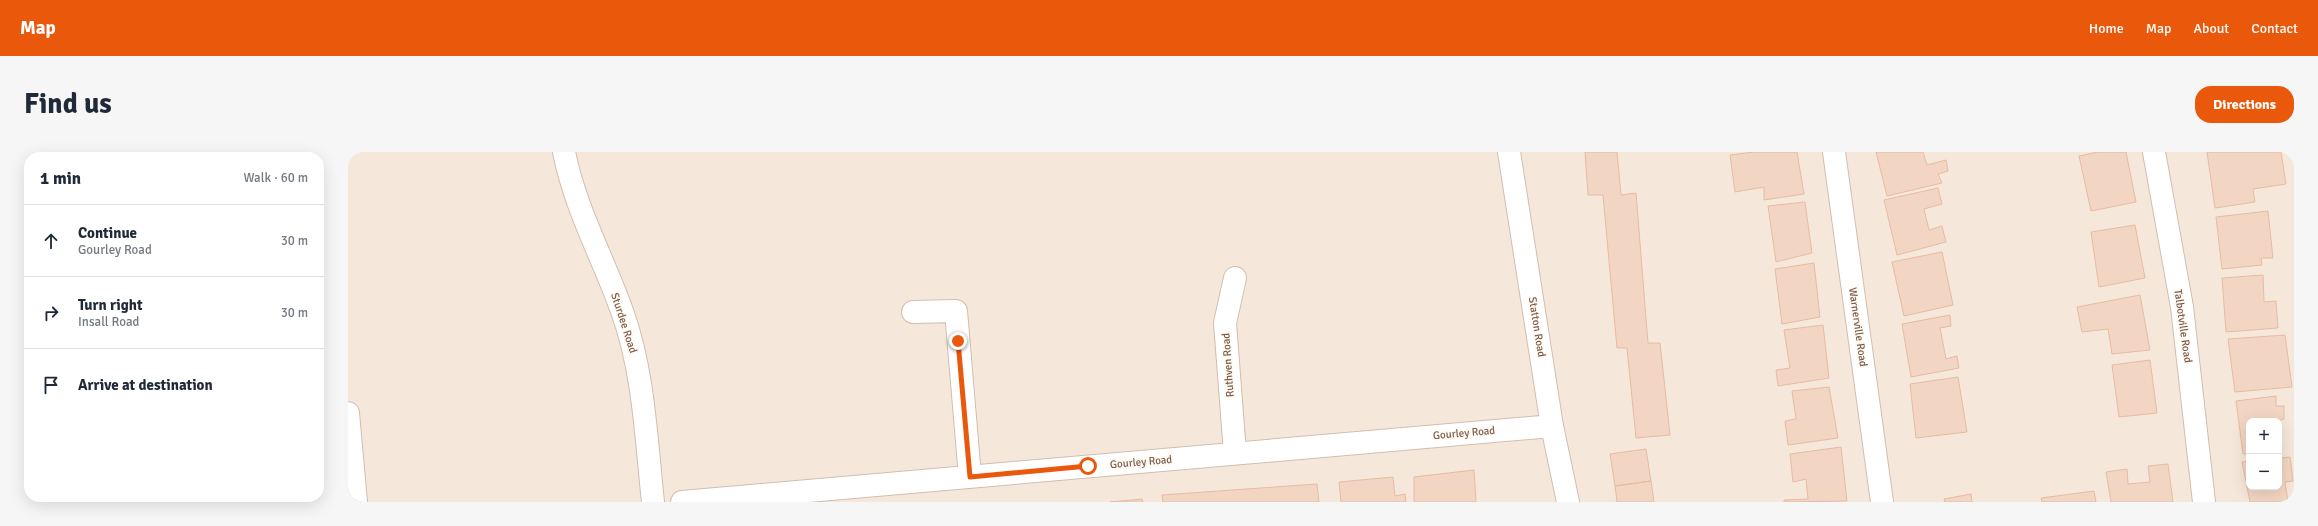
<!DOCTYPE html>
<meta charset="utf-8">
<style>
:root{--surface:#fff;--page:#f6f6f7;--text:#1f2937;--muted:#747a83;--line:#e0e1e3;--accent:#ea580c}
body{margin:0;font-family:Signika,sans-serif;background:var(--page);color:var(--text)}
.controls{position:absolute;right:12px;bottom:12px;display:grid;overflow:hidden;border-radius:8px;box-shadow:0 4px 16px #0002}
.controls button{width:36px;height:36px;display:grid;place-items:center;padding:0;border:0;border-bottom:1px solid var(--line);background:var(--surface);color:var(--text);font:20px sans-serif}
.stop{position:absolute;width:12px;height:12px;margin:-9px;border:3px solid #ea580c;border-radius:50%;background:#fff}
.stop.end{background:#ea580c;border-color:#fff;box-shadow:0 1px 4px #0008}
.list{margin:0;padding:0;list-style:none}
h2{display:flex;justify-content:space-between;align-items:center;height:52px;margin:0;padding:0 16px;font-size:17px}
h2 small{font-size:13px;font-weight:400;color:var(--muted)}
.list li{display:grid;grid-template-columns:26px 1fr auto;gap:12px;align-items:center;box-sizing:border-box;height:72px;padding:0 16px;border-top:1px solid var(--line)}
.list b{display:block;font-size:15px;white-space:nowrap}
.list p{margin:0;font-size:13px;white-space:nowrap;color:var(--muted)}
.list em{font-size:13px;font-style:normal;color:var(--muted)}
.icon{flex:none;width:22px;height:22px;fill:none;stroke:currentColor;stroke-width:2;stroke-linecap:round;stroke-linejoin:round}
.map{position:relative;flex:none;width:1946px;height:350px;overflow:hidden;border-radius:16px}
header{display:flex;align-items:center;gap:24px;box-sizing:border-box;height:56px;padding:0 20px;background:var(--accent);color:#fff}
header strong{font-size:19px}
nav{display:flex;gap:22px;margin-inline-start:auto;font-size:14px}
.intro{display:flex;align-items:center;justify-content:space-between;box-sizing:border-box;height:96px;padding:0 24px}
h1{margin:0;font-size:28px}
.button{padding:10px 18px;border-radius:16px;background:var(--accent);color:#fff;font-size:14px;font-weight:700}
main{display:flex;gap:24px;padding:0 24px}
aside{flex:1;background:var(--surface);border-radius:16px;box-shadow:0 4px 16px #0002}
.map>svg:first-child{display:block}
.residential{fill:#f5e8da;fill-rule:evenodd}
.building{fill:#f3d5c3;stroke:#e6bba3}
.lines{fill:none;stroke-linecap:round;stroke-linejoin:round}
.minor-casing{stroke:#d1beb0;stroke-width:24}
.minor{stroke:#fff;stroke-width:22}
.route{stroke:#ea580c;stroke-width:5}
.labels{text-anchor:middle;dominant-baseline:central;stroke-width:4;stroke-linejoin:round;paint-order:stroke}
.street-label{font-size:11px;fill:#7a5c4d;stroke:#fffaf3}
</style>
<header>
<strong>Map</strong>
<nav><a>Home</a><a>Map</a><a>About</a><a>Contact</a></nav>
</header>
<div class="intro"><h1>Find us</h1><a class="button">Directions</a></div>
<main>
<aside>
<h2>1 min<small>Walk · 60 m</small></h2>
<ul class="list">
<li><svg class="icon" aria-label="ahead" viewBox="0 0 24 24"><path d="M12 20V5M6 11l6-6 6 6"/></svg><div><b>Continue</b><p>Gourley Road</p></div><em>30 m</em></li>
<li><svg class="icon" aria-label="right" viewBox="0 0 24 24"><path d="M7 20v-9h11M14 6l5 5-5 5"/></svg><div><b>Turn right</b><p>Insall Road</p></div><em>30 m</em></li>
<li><svg class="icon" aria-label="arrive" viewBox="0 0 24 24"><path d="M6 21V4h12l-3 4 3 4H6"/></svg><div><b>Arrive at destination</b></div></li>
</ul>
</aside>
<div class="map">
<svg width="1946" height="350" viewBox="0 0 1946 350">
<rect width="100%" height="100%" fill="#fdf6ec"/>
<path class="residential" d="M0,0H1946V350H0ZM1901,269H1931V335H1901Z"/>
<path class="building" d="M1237,0H1269L1273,43L1288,41L1300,191H1312L1322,283L1288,286L1279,196H1269L1255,43H1240Z
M1406,0H1449L1456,42L1416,48V35L1387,40L1382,3Z
M1528,0H1575L1579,13L1598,8L1600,19L1590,22L1594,31L1539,44Z
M1750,0H1778L1788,50L1743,59L1731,4Z
M1859,0H1933L1938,32L1905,37L1907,50L1867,56Z
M1590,36L1594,52L1576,57L1581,78L1594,74L1598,90L1549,103L1536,48Z
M1457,50L1464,101L1428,110L1420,54Z
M1920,59L1925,106H1913L1914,113L1874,117L1868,65Z
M1787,73L1797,126L1751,135L1743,80Z
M1594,100L1605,153L1556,164L1544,110Z
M1466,111L1472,165L1434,172L1427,117Z
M1915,123L1916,150L1928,149L1930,176L1878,180L1874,126Z
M1792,143L1802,198L1764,202L1760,177L1734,180L1729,155Z
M1602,163L1603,174L1592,176L1598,207L1609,204L1611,216L1563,225L1554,172Z
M1475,173L1481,226L1430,234L1428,218L1442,216L1436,178Z
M1937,183L1944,235L1887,240L1880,187Z
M1802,208L1809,261L1771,265L1764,213Z
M1610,225L1619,280L1568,286L1562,232Z
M1481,235L1490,286L1440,293L1437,269L1448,267L1444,239Z
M1928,244V254H1936V267L1930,269H1901V302H1895L1888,249Z
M1931,277L1934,297H1931Z
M1493,295L1499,349L1436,350V348L1460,347L1458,327L1445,330L1442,302Z
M1298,297L1303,329L1267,334L1262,302Z
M1942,305L1945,329L1937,330L1940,350H1902L1894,310L1901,309V335H1931V306Z
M1820,312L1825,350H1763L1758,320L1779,317L1780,332L1802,330L1800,314Z
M1126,318L1128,350H1066V325Z
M1045,325L1047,344L1057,342L1058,350H993L991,330Z
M1303,329L1306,350H1269L1267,334Z
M969,332L971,350H815L814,343Z
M1746,339L1748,350H1694L1693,346Z
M1623,342L1624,350H1597L1596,347Z
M794,347L795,350H762Z"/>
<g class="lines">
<g class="minor-casing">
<path id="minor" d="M216,0C227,56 255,106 274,159C296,220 298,286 305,350
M1161,0L1204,274L1220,350
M1486,0L1534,350
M1806,0L1834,155L1856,350
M565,160L608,159L622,325
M0,261L8,350
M887,301L877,171L887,126
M334,350L1204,274"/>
</g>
<use href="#minor" class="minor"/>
</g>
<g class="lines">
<path class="route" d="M610,189L622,325L740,314"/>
</g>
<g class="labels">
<g class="street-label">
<text transform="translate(276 171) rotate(72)">Sturdee Road</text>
<text transform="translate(1835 174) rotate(82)">Talbotville Road</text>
<text transform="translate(1189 175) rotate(81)">Statton Road</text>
<text transform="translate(1510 175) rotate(82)">Warnerville Road</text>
<text transform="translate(880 213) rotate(-94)">Ruthven Road</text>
<text transform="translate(1116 281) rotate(-5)">Gourley Road</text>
<text transform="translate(793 310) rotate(-5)">Gourley Road</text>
</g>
</g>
</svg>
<div class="controls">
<button>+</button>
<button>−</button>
</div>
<div class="stop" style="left:740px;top:314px"></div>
<div class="stop end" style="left:610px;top:189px"></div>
</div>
</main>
